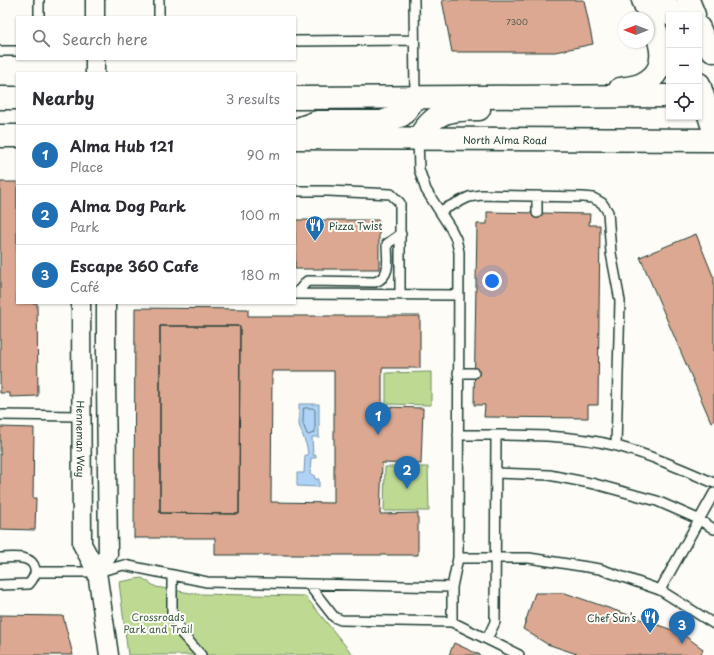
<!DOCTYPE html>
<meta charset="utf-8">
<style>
:root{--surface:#fff;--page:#f7f7f7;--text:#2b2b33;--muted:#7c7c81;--line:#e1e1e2;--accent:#1f6fb2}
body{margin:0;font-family:"Playpen Sans",sans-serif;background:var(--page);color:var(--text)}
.controls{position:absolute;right:12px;top:12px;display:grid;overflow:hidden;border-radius:0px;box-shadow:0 1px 3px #0004}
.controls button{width:36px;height:36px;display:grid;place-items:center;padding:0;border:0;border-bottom:1px solid var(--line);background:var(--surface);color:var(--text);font:20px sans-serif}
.compass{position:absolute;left:618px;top:12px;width:36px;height:36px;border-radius:50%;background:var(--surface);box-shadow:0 1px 3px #0004;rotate:270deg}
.you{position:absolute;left:492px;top:281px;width:14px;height:14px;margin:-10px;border:3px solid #fff;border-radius:50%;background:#1a73e8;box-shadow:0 0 0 6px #1a73e833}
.badge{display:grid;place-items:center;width:26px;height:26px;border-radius:50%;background:var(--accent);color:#fff;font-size:13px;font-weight:700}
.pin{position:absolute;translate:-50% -33px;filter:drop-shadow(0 1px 2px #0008)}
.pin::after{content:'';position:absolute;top:21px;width:14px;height:12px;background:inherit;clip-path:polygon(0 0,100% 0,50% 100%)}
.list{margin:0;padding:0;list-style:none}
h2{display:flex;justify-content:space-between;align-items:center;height:52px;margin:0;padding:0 16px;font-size:17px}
h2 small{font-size:13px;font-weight:400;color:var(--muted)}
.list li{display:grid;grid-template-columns:26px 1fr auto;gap:12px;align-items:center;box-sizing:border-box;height:60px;padding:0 16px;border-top:1px solid var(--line)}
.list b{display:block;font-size:15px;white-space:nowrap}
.list p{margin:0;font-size:13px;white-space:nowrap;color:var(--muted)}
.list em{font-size:13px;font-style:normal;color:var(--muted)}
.icon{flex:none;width:22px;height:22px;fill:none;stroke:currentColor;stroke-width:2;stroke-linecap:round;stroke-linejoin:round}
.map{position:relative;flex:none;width:714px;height:655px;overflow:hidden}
.search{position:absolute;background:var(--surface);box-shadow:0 1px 3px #0004;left:16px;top:16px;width:280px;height:44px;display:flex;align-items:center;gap:10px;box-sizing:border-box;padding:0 14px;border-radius:0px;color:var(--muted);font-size:15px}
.panel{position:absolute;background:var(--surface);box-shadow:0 1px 3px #0004;left:16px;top:72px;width:280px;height:232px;border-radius:0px}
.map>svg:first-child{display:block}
.green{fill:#beda92;stroke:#6e8c63}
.water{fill:#afd2f7;stroke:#7596a9}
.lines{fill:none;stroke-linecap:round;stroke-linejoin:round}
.shore{stroke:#597982;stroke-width:1}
.building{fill:#dca891;stroke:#1f3d34;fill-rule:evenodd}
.service-casing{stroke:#1f3d34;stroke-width:12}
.minor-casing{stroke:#1f3d34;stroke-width:21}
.secondary-casing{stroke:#1f3d34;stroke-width:25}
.service{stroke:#fdfcf7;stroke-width:9}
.minor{stroke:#fdfcf7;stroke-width:18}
.secondary{stroke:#fdfcf7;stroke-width:22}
.labels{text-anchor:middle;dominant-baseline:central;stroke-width:4;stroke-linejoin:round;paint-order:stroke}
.number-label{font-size:8px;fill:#4e584b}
.street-label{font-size:10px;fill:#1f3d34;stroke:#fdfcf7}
.poi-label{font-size:10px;fill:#1f3d34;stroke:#fdfcf7;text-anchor:start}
.park-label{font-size:10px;fill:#3f5c47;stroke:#fdfcf7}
</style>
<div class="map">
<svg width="714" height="655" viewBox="0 0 714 655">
<rect width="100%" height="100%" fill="#fdfcf7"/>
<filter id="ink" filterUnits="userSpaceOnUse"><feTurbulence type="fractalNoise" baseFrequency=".025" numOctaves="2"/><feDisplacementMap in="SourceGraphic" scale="8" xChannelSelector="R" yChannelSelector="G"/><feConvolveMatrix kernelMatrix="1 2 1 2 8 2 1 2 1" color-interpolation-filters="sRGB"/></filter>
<g filter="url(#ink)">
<path class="green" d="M431,372V405L386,404V373Z
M385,467H428L429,511H384Z
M142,578L156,587L196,594L305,596L353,655H128L119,582Z"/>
<path class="water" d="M299,404H319V437H312L313,455H316V458H311L310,474L314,475L315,479H319V487L297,486V473H304L305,455H308L307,447L299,425Z"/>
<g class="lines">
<path class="shore" d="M304,408H313L315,410V432L309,435L307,434L303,424Z"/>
</g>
<path class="building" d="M442,0H584L593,44L555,52H452Z
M0,182H17V303H37L38,396L10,397V393H0Z
M487,212L590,214L589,225H600L598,405H588V418L484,417L485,405H474L477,224H487Z
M295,220H379V269H295Z
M696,234L713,276H714V421L711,422L640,257Z
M135,308L248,309V316H420V368H382V407L423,408L421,464L382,463L380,514L418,513V555H215V538H134ZM160,326H240L239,514L160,513ZM272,371H334V503L271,502Z
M160,326H240L239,514L160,513Z
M0,427L34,428L33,498H36L35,530L0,529Z
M535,593H565L681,633L703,649L701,655H580L547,644L523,629Z
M0,615L63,616L73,655H0Z
M454,643L480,655H449Z"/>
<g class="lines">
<g class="service-casing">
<path id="service" d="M159,0V17
M414,0L415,97
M39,17V0
M295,41L414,40
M0,51H17
M295,191H328L391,194L400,203V295
M440,211L469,197L481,195L583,197L593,198L602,203L608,212L611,253L620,301L616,446
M537,213V196
M295,294L458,295
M296,294L307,281L375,282C392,276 387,259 387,244L401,234
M458,373H474
M0,415L81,416
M458,435C510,435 565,433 617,446C650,455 682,469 714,483
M496,473L549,475L595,484L657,501L698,519L714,529
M0,558C11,558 32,554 35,569C36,575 33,579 29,584L0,585
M458,558H529L600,569L660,590L714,624
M35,572H97L124,565L207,582L452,587L458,558L459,252L456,239L451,229L426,190L419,169L418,139
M172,575V613L182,634L201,655
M309,585L334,617L341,620L452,622L519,655
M660,590L714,493
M452,622V587
M487,639L495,622L496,435"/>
</g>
<g class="minor-casing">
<g id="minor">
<path d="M95,0V17"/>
<path d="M95,59V73"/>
<path id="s1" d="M81,303L82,544L97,572L109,655"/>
<path d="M97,572L108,554L106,382V303"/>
</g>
</g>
<g class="secondary-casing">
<g id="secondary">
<path d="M665,0L671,15"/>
<path d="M688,0L694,15"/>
<path d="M699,28L706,45L714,51"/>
<path d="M699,84L714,131"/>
<path d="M620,89C627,88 637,87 644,83C678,65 653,25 643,0"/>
<path d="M0,98H17"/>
<path d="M295,98L669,96"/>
<path d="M295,130L317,122H382L402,115L409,106L415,97"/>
<path d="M0,136H17"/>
<path id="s2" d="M295,138L714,140"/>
<path d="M418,139C435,110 449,110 479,109"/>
</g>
</g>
<use href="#service" class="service"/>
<use href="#minor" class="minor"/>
<use href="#secondary" class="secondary"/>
</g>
</g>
<defs>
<g id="restaurant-pin" transform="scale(1)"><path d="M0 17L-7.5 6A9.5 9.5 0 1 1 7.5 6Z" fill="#1f6fb2" stroke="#fdfcf7"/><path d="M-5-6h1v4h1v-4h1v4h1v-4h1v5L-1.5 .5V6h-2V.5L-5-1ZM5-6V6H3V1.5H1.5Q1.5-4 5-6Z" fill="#fff"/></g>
</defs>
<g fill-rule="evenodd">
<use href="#restaurant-pin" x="315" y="225"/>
<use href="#restaurant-pin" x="650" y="617"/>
</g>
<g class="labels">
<g class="number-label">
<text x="517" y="22">7300</text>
</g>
<g class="street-label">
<text stroke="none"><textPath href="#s2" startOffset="210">North Alma Road</textPath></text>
<text stroke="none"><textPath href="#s1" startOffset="136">Henneman Way</textPath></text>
</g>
<g class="poi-label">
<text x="329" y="225">Pizza Twist</text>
<text x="636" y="617" text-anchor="end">Chef Sun’s</text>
</g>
<g class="park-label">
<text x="158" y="616">Crossroads<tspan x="158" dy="12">Park and Trail</tspan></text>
</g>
</g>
</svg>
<div class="controls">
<button>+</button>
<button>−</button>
<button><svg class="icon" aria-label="locate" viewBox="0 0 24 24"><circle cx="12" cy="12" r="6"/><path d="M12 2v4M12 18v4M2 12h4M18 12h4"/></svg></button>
</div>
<svg class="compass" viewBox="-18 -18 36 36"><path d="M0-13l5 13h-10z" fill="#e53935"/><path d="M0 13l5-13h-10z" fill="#7c7c81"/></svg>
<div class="you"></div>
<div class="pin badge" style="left:378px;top:435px">1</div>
<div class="pin badge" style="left:407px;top:489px">2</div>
<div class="pin badge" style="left:682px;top:644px">3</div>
<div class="search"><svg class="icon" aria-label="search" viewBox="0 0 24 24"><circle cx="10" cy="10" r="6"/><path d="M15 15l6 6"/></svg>Search here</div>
<section class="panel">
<h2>Nearby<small>3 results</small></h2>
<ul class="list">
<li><span class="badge">1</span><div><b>Alma Hub 121</b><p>Place</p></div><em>90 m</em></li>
<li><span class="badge">2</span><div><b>Alma Dog Park</b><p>Park</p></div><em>100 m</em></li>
<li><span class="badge">3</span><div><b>Escape 360 Cafe</b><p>Café</p></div><em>180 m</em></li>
</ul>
</section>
</div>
